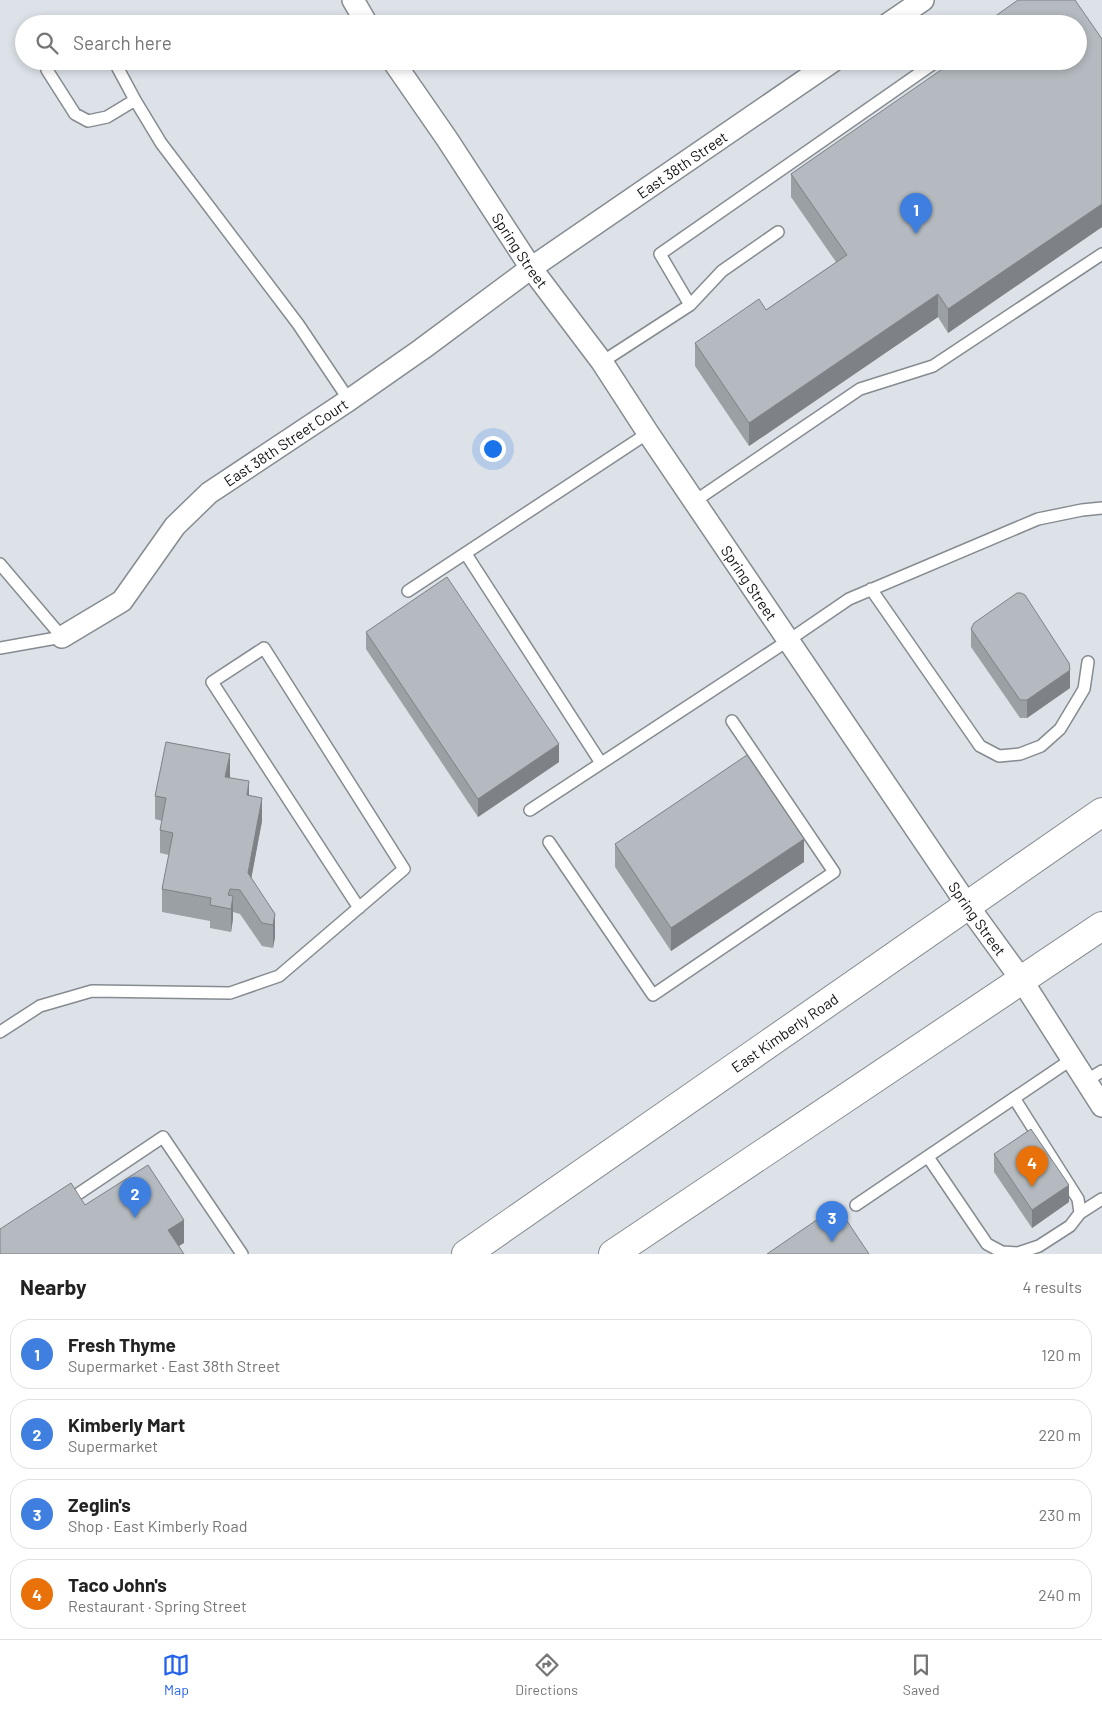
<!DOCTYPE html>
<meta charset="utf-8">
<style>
:root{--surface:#fff;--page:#f6f6f6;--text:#222;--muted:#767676;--line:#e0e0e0;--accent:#2563eb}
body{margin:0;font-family:Barlow,sans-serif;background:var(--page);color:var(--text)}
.you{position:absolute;left:492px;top:448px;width:18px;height:18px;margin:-12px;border:4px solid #fff;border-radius:50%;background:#1a73e8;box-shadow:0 0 0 8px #1a73e833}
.badge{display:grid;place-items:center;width:32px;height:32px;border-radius:50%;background:var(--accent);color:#fff;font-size:16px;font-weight:700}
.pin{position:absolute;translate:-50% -41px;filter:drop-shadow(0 1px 2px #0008)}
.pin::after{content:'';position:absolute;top:26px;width:18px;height:15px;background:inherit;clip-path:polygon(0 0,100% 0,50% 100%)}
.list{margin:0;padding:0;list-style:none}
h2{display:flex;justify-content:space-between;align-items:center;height:65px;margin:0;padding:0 20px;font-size:21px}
h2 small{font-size:16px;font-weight:400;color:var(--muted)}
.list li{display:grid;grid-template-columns:32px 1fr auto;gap:15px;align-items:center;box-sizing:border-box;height:70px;margin:0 10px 10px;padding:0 10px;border:1px solid var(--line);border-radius:20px}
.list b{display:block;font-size:19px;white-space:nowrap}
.list p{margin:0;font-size:16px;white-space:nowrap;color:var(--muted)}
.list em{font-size:16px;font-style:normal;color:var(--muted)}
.icon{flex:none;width:28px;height:28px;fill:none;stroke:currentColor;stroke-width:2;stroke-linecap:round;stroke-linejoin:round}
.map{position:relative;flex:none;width:1102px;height:1254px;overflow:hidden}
.search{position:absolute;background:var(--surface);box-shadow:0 2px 8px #0003;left:15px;right:15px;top:15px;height:55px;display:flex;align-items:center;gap:12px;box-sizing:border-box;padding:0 18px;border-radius:28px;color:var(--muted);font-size:19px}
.sheet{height:385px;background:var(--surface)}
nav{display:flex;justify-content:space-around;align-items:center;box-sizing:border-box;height:70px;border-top:1px solid var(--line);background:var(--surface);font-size:14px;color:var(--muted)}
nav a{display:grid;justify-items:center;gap:2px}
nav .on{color:var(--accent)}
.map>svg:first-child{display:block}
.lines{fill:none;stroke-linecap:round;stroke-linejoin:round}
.service-casing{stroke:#858b90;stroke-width:14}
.minor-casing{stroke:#858b90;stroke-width:24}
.primary-casing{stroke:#858b90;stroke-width:30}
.service{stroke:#fff;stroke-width:11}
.minor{stroke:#fff;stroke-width:21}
.primary{stroke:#fff;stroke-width:28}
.wall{fill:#9ba0a4}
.shaded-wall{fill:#7e8286}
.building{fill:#b4babf;stroke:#7e8286}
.labels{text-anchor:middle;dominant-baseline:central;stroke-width:5;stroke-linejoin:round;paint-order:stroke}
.street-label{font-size:15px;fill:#0e1012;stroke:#e9eff5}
</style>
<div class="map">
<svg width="1102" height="1254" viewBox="0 0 1102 1254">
<rect width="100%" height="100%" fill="#dce2e8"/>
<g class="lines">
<g class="service-casing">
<path id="service" d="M46,61L47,70L75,114L88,121L107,117L135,100L114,61
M135,100L161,143L298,324L349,400
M690,305L660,254L937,61
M602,362L690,305L722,271L778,232
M695,501L860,389L933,366L1102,254
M466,554L601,763
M0,564L62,637
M871,589L980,746L999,756L1020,754L1041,746L1060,729L1084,689L1088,662
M408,591L648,433
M0,648L62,637
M530,810L789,640L849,599L1038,519L1082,510L1102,508
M549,842L653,995L834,872L732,721
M0,1032L40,1006L92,991L230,993L279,976L404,869L264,648L212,682L359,908
M1086,1081L1102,1071
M928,1157L987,1244L1002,1252L1018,1253L1039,1246L1070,1226L1080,1213L1078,1199L1014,1098
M66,1202L163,1137L242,1254
M856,1205L1072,1059
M1080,1213L1102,1199"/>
</g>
<g class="minor-casing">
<g id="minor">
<path d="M353,0L367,24"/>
<path d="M888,24L923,0"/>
<path id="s1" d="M393,61L447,139L531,268L602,362L648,433L968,906L1021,979L1102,1106"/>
<path id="s2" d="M62,637L122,601L175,526L209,493L349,400L422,349L531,268L833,61"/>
</g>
</g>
<g class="primary-casing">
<g id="primary">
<path id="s3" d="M466,1254L1102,812"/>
<path d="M613,1254L1102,926"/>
</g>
</g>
<use href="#service" class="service"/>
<use href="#minor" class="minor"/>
<use href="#primary" class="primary"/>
</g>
<path class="wall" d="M1102,39V227L948,333L938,317L749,446L695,366V343L766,310L836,262L791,197V174L943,69V61H1078Z
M971,629L1070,688L1027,718H1020L971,647Z
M366,632L559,762L478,817L366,649Z
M230,778L249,795L262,821L251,878L275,914V937L273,948L262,946L240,914L233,912V919L231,932L210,928V921L162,912V889L169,855L160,853V830L162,821L155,819V796Z
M615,844L804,862L671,951L615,867Z
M994,1154L1069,1202L1032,1228L994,1172Z"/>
<path class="shaded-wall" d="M1102,204V227L948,333V309Z
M938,294V317L749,446V423Z
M1070,670V688L1027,718V700Z
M559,744V762L478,817V799Z
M230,754V778L225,777Z
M249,781V804L247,795Z
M262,798V821L248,896V873Z
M804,839V862L671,951V928Z
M233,896V919L231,932V909Z
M275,914V937L273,948V925Z
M1069,1185V1202L1032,1228V1210Z
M184,1220V1243L168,1253V1230Z"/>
<path class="building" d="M1018,0H1075L1102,39V204L948,309L938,294L749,423L695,343L759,299L766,310L847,255L791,174L951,63L950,61H1078V24H984Z
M447,577L559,744L478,799L366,632Z
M1017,593H1021L1025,595L1069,663L1070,670L1027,700H1020L971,629L974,623Z
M166,742L230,754L225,777L249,781L247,795L262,798L248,873L275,914L273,925L262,923L240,890L230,889L228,895L233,896L231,909L210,905L211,898L162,889L173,833L160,830L166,798L155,796Z
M747,755L804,839L671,928L615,844Z
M1031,1129L1069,1185L1032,1210L994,1154Z
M148,1165L184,1220L168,1230L184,1254H0V1229L71,1183L85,1205Z
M837,1206L869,1254H767Z"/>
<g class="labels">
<g class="street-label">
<text stroke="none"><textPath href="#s2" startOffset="785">East 38th Street</textPath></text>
<text stroke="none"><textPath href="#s1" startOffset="228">Spring Street</textPath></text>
<text stroke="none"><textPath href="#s2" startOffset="301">East 38th Street Court</textPath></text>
<text stroke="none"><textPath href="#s1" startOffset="632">Spring Street</textPath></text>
<text stroke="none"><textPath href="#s1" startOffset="1038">Spring Street</textPath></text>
<text stroke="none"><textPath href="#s3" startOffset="388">East Kimberly Road</textPath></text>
</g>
</g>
</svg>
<div class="you"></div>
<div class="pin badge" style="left:916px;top:234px;background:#3f7fe0">1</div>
<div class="pin badge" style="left:135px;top:1218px;background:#3f7fe0">2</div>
<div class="pin badge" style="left:832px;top:1242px;background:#3f7fe0">3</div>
<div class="pin badge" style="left:1032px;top:1187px;background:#e8710a">4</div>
<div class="search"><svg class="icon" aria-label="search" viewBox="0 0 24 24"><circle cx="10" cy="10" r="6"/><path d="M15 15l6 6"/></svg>Search here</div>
</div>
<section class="sheet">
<h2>Nearby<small>4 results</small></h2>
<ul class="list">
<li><span class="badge" style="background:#3f7fe0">1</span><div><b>Fresh Thyme</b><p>Supermarket · East 38th Street</p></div><em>120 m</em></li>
<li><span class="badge" style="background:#3f7fe0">2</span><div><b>Kimberly Mart</b><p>Supermarket</p></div><em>220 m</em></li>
<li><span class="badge" style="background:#3f7fe0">3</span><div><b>Zeglin's</b><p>Shop · East Kimberly Road</p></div><em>230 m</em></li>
<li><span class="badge" style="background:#e8710a">4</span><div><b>Taco John's</b><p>Restaurant · Spring Street</p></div><em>240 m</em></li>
</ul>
</section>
<nav>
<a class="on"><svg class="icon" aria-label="map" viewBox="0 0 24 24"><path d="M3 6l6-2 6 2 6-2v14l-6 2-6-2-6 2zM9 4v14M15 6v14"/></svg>Map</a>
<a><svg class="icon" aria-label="directions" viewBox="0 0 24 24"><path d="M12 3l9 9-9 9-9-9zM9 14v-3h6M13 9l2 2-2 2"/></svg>Directions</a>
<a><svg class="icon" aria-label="saved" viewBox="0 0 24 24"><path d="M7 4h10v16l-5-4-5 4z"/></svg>Saved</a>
</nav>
